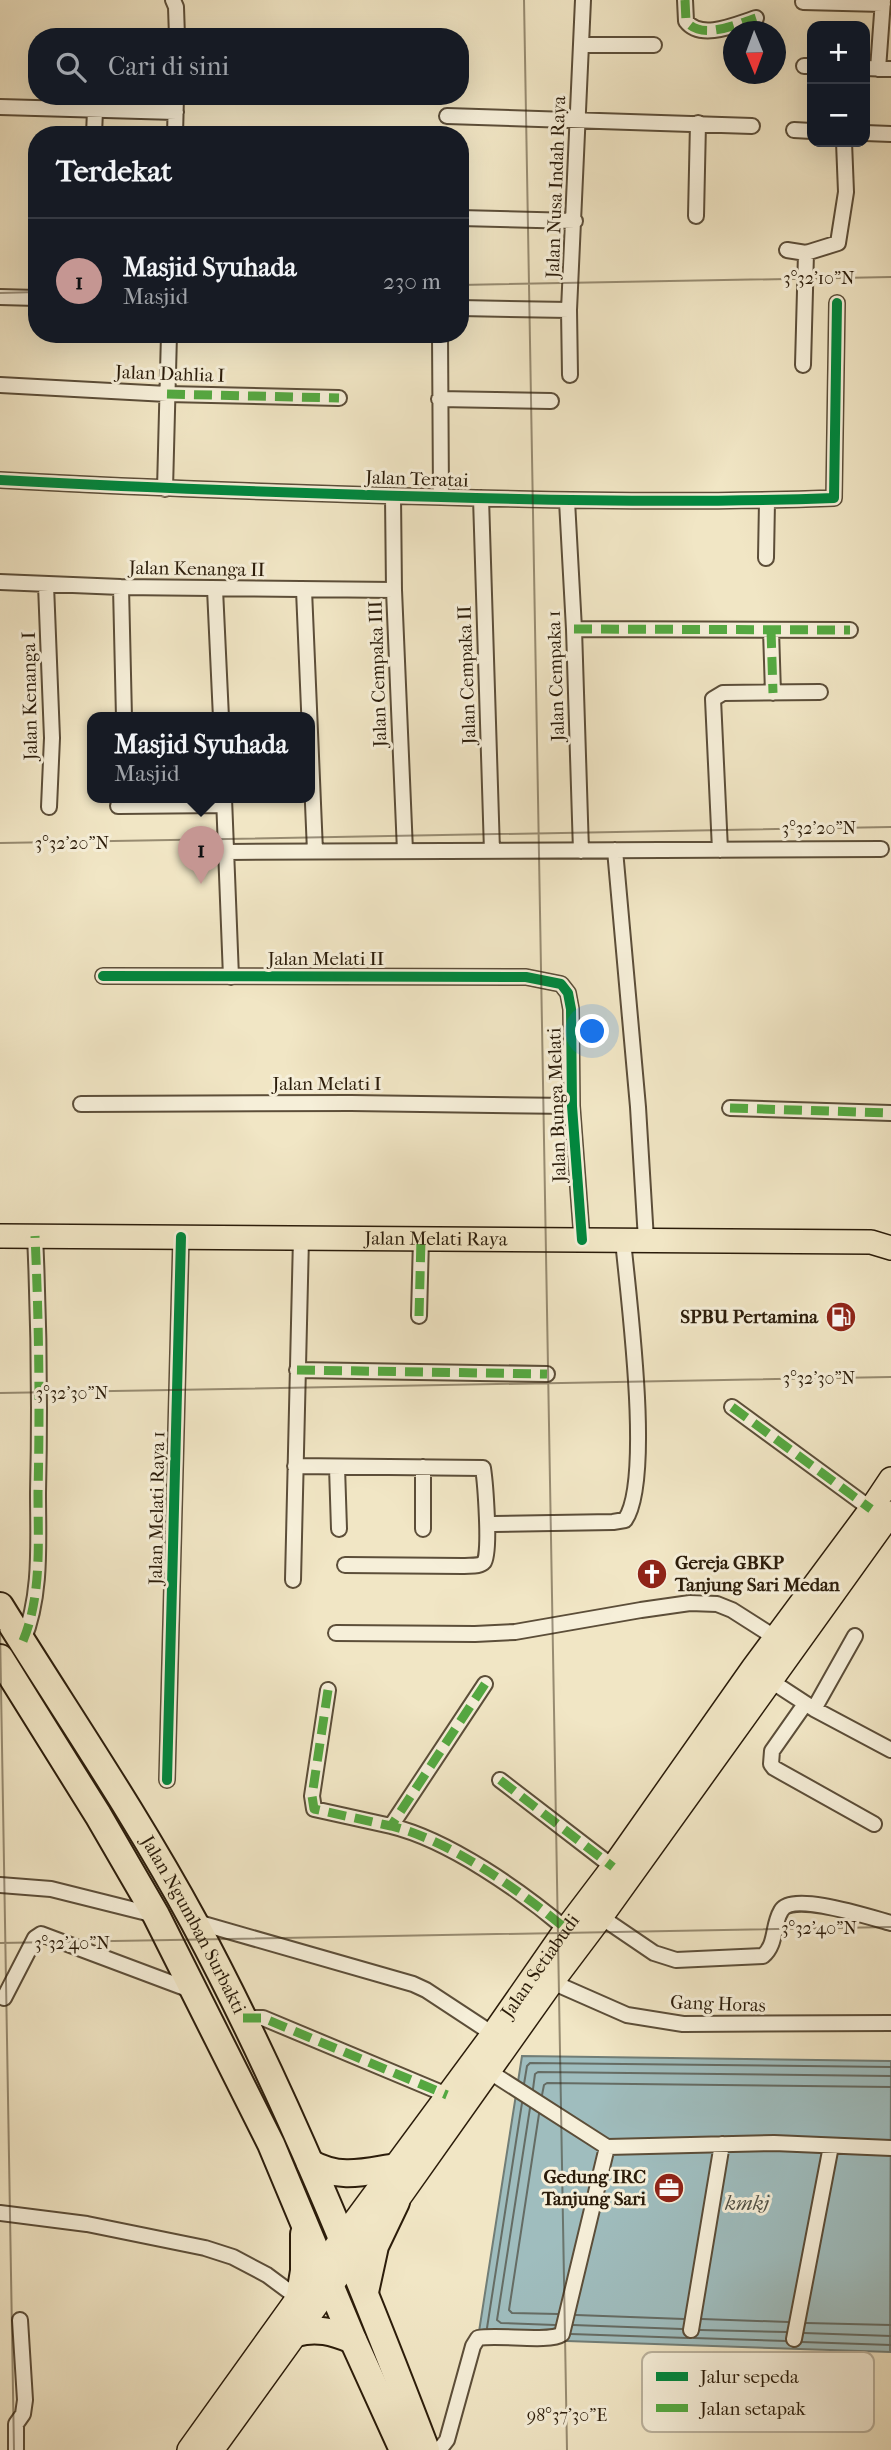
<!DOCTYPE html>
<html lang="id">
<meta charset="utf-8">
<style>
:root{--surface:#171b24;--page:#242831;--text:#f1f3f6;--muted:#9ea1a6;--line:#363941;--accent:#c59692}
body{margin:0;font-family:"IM FELL French Canon",serif;background:var(--page);color:var(--text)}
.controls{position:absolute;right:21px;top:21px;display:grid;overflow:hidden;border-radius:14px;box-shadow:0 7px 28px #0002}
.controls button{width:63px;height:63px;display:grid;place-items:center;padding:0;border:0;border-bottom:2px solid var(--line);background:var(--surface);color:var(--text);font:35px sans-serif}
.compass{position:absolute;left:723px;top:21px;width:63px;height:63px;border-radius:50%;background:var(--surface);box-shadow:0 7px 28px #0002;rotate:179deg}
.you{position:absolute;left:593px;top:1032px;width:24px;height:24px;margin:-18px;border:5px solid #fff;border-radius:50%;background:#1a73e8;box-shadow:0 0 0 10px #1a73e833}
.badge{display:grid;place-items:center;width:46px;height:46px;border-radius:50%;background:var(--accent);color:#111;font-size:23px;font-weight:700}
.pin{position:absolute;translate:-50% -58px;filter:drop-shadow(0 2px 4px #0008)}
.pin::after{content:'';position:absolute;top:37px;width:24px;height:21px;background:inherit;clip-path:polygon(0 0,100% 0,50% 100%)}
.popup{position:absolute;left:87px;top:712px;width:228px;height:91px;box-sizing:border-box;display:grid;place-content:center;border-radius:14px;background:var(--surface);filter:drop-shadow(0 2px 5px #0005);font-size:23px;white-space:nowrap;color:var(--muted)}
.popup b{font-size:26px;color:var(--text)}
.popup::after{content:'';position:absolute;left:50%;top:100%;margin-left:-14px;border:14px solid transparent;border-top-color:var(--surface)}
.list{margin:0;padding:0;list-style:none}
h2{display:flex;justify-content:space-between;align-items:center;height:91px;margin:0;padding:0 28px;font-size:30px}
h2 small{font-size:23px;font-weight:400;color:var(--muted)}
.list li{display:grid;grid-template-columns:46px 1fr auto;gap:21px;align-items:center;box-sizing:border-box;height:126px;padding:0 28px;border-top:2px solid var(--line)}
.list b{display:block;font-size:26px;white-space:nowrap}
.list p{margin:0;font-size:23px;white-space:nowrap;color:var(--muted)}
.list em{font-size:23px;font-style:normal;color:var(--muted)}
.icon{flex:none;width:38px;height:38px;fill:none;stroke:currentColor;stroke-width:2;stroke-linecap:round;stroke-linejoin:round}
.map{position:relative;flex:none;width:891px;height:2450px;overflow:hidden}
.search{position:absolute;background:var(--surface);box-shadow:0 7px 28px #0002;left:28px;top:28px;width:441px;height:77px;display:flex;align-items:center;gap:18px;box-sizing:border-box;padding:0 24px;border-radius:28px;color:var(--muted);font-size:26px}
.panel{position:absolute;background:var(--surface);box-shadow:0 7px 28px #0002;left:28px;top:126px;width:441px;height:217px;border-radius:28px}
.map>svg:first-child{display:block}
.water{fill:#9fbdbe;stroke:#717d76;stroke-width:2}
.lines{fill:none;stroke-linecap:round;stroke-linejoin:round}
.shore{stroke:#656c64;stroke-width:2}
.street-casing{stroke:#5c4e39;stroke-width:18}
.primary-casing{stroke:#2b1c0a;stroke-width:26}
.highway-casing{stroke:#2b1c0a;stroke-width:30}
.street{stroke:#f6efd9;stroke-width:14}
.primary{stroke:#f1e6c5;stroke-width:23}
.highway{stroke:#f1e6c5;stroke-width:26}
.quiet{stroke:#54a941;stroke-width:9;stroke-dasharray:18 9;stroke-linecap:butt}
.cycleway-casing{stroke:#f6efd9;stroke-width:15}
.cycleway{stroke:#00873e;stroke-width:10}
.ticks{fill:none;stroke:#2b1c0a;stroke-width:2;stroke-opacity:0.45}
.labels{text-anchor:middle;dominant-baseline:central;stroke-width:6;stroke-linejoin:round;paint-order:stroke}
.street-label{font-size:19px;fill:#2b1c0a;stroke:#f6efd9}
.poi-label{font-size:19px;font-weight:bold;fill:#2b1c0a;stroke:#f6efd9;text-anchor:end}
.water-label{font-size:21px;font-style:italic;fill:#545449;stroke:#f6efd9}
.key{fill:#f6efd9;stroke:#b9b09b;stroke-width:2}
.key-label{font-size:19px;fill:#2b1c0a}
.ticks-label{font-size:18px;text-anchor:middle;fill:#2b1c0a;stroke:#f6efd9;stroke-width:6;stroke-linejoin:round;paint-order:stroke}
</style>
<div class="map">
<svg width="891" height="2450" viewBox="0 0 891 2450">
<rect width="100%" height="100%" fill="#f1e6c5"/>
<filter id="stains"><feTurbulence type="fractalNoise" baseFrequency=".00286" numOctaves="4"/><feColorMatrix values="0 0 0 0 .2 0 0 0 0 .09 0 0 0 0 .02 0 0 0 .5 -.17"/></filter>
<radialGradient id="worn" r=".72"><stop offset=".6" stop-color="#630" stop-opacity="0"/><stop offset="1" stop-color="#630" stop-opacity=".3"/></radialGradient>
<path class="water" d="M522,2056L891,2061L890,2352L478,2338Z"/>
<g class="lines">
<path class="shore" d="M524,2084L527,2066L530,2063L891,2067
M533,2089L535,2074L538,2072L891,2076
M542,2095L544,2085L547,2083L891,2087
M530,2108L497,2320L501,2323L555,2325
M539,2114L509,2310L512,2313L558,2314
M576,2315L684,2319
M702,2319L788,2322
M806,2323L891,2325
M573,2325L682,2329
M487,2328L522,2103
M700,2330L786,2332
M804,2333L891,2336
M571,2334L688,2338
M694,2338L786,2341
M802,2342L891,2345"/>
<g class="street-casing">
<path id="street" d="M173,0L176,7L177,37
M685,0L686,21C701,41 737,24 756,18
M803,2L883,4
M582,45H654
M804,66H812
M865,68L891,69
M878,69L883,0
M0,107L176,112
M447,116L752,126
M794,130L812,131
M865,133L891,134
M94,135L95,110
M175,135L176,96
M696,216L698,123
M460,218L575,221
M787,250L806,253L838,243L846,192L844,142
M0,297L37,298
M460,308L569,310
M440,334L441,497
M803,365L806,253
M570,375L569,310L583,0
M0,385L167,394L339,398
M439,399L551,401
M0,480C147,488 294,493 441,497C572,501 703,503 834,498L837,303
M165,489L169,334
M393,496L394,590L405,851
M481,498L492,851
M567,501L574,629L581,851
M766,558L767,501
M0,582L121,587L394,590
M46,585L52,738L49,807
M121,587L124,718
M215,589L221,718
M304,590L315,851
M574,629L850,630
M771,630L773,693
M224,798L231,977
M118,806L224,805
M615,850L638,1107L646,1240
M720,850L713,699L723,693L820,692
M226,852L881,849
M103,976L526,977L561,984L568,993L571,1009L572,1106L582,1240
M81,1104L351,1103L572,1106
M730,1108L891,1113
M419,1316L421,1239
M297,1370L547,1374
M732,1407L871,1509
M295,1466L483,1468C485,1481 491,1554 484,1562C480,1567 469,1565 463,1566L345,1565
M337,1467L339,1529
M423,1467V1529
M494,1524L613,1522L625,1520C653,1480 628,1295 623,1240
M293,1580L301,1238
M336,1633L475,1634L515,1632L641,1610L690,1603L717,1604L732,1610L776,1638
M23,1641C42,1595 38,1542 38,1493C40,1407 39,1322 35,1236
M765,1677L814,1709L891,1750
M485,1684L391,1826C449,1840 521,1891 566,1929
M328,1690L312,1796L314,1809L391,1826
M805,1704L772,1751L771,1764L774,1768L874,1824
M814,1709L855,1636
M167,1780L181,1237
M500,1780L613,1867
M0,1885L51,1889L155,1915
M601,1917L654,1953L676,1960L763,1956C777,1944 772,1926 781,1911C791,1891 872,1918 891,1923
M193,1921L413,1984L426,1990L493,2034
M552,1982L627,2015L683,2024L891,2023
M4,1998L35,1938L41,1934L193,1991
M243,2018H263L447,2095
M490,2072L607,2147L774,2143L891,2148
M0,2213L87,2224L205,2248L233,2257L267,2275L298,2298
M691,2330L722,2144
M794,2339L831,2146
M16,2450V2424L23,2414L25,2400L20,2320
M439,2450L447,2440L473,2346L478,2338C499,2334 549,2343 562,2334L607,2147"/>
</g>
<g class="primary-casing">
<g id="primary">
<path id="s1" d="M0,1236L871,1242L891,1248"/>
<path id="s2" d="M189,2450L298,2298L493,2034L566,1929L613,1867L753,1668L871,1509L891,1479"/>
<path d="M212,2450L331,2285L396,2202L552,1982L601,1917L891,1513"/>
</g>
</g>
<g class="highway-casing">
<g id="highway">
<path id="s3" d="M0,1606C65,1711 135,1813 194,1922C285,2092 357,2270 426,2450"/>
<path d="M0,1658L98,1815L156,1915L271,2144L353,2340L403,2450"/>
<path d="M310,2163C340,2180 364,2172 396,2167"/>
<path d="M365,2292L375,2246L396,2202"/>
<path d="M300,2295L304,2271V2234"/>
<path d="M296,2333C317,2327 333,2332 353,2340"/>
</g>
</g>
<use href="#street" class="street"/>
<use href="#primary" class="primary"/>
<use href="#highway" class="highway"/>
<path class="quiet" d="M685,0L686,21C701,41 737,24 756,18
M167,394L339,398
M574,629L850,630
M771,630L773,693
M730,1108L891,1113
M419,1316L421,1239
M297,1370L547,1374
M732,1407L871,1509
M23,1641C42,1595 38,1542 38,1493C40,1407 39,1322 35,1236
M485,1684L391,1826C449,1840 521,1891 566,1929
M328,1690L312,1796L314,1809L391,1826
M500,1780L613,1867
M243,2018H263L447,2095"/>
<g class="cycleway-casing">
<path id="cycleway" d="M0,480C147,488 294,493 441,497C572,501 703,503 834,498L837,303
M103,976L526,977L561,984L568,993L571,1009L572,1106L582,1240
M167,1780L181,1237"/>
</g>
<use href="#cycleway" class="cycleway"/>
</g>
<path class="ticks" d="M524,0L567,2450M460,285L891,277M0,293L37,292M0,843L891,827M0,1393L891,1377M0,1629L14,2450M0,1943L891,1927"/>
<defs>
<g id="fuel-disc" transform="scale(1.575)"><circle r="9.5" fill="#8f2418" stroke="#f6efd9"/><path d="M-5.5-6h7V0h2V4h1.3V-2.5L3-4.5l.8-.8L6-3V5H2.5V1h-1V6h-7ZM-4.2-4.7v3.2H.2V-4.7Z" fill="#fff"/></g>
<g id="church-disc" transform="scale(1.575)"><circle r="9.5" fill="#8f2418" stroke="#f6efd9"/><path d="M-1.2-6h2.4v3.5h3.3v2.4h-3.3V6h-2.4V-.1h-3.3v-2.4h3.3Z" fill="#fff"/></g>
<g id="office-disc" transform="scale(1.575)"><circle r="9.5" fill="#8f2418" stroke="#f6efd9"/><path d="M-6-3h4V-5.5h4V-3h4V5H-6ZM-1-4.5V-3h2v-1.5ZM-6 0V1H6V0Z" fill="#fff"/></g>
</defs>
<g fill-rule="evenodd">
<use href="#fuel-disc" x="841" y="1317"/>
<use href="#church-disc" x="652" y="1574"/>
<use href="#office-disc" x="669" y="2188"/>
</g>
<g class="labels">
<g class="street-label">
<text transform="translate(556 187) rotate(-88)">Jalan Nusa Indah Raya</text>
<text transform="translate(170 374) rotate(2)">Jalan Dahlia I</text>
<text transform="translate(417 479) rotate(2)">Jalan Teratai</text>
<text transform="translate(197 569) rotate(1)">Jalan Kenanga II</text>
<text transform="translate(378 674) rotate(-92)">Jalan Cempaka III</text>
<text transform="translate(467 675) rotate(-92)">Jalan Cempaka II</text>
<text transform="translate(556 676) rotate(-92)">Jalan Cempaka 1</text>
<text transform="translate(30 696) rotate(-91)">Jalan Kenanga I</text>
<text x="326" y="959">Jalan Melati II</text>
<text x="327" y="1084">Jalan Melati I</text>
<text transform="translate(557 1105) rotate(-92)">Jalan Bunga Melati</text>
<text stroke="none"><textPath href="#s1" startOffset="436">Jalan Melati Raya</textPath></text>
<text transform="translate(157 1508) rotate(-89)">Jalan Melati Raya 1</text>
<text stroke="none"><textPath href="#s3" startOffset="373">Jalan Ngumban Surbakti</textPath></text>
<text stroke="none"><textPath href="#s2" startOffset="598">Jalan Setiabudi</textPath></text>
<text transform="translate(718 2004) rotate(2)">Gang Horas</text>
</g>
<g class="poi-label">
<text x="818" y="1317">SPBU Pertamina</text>
<text x="675" y="1563" text-anchor="start">Gereja GBKP<tspan x="675" dy="22">Tanjung Sari Medan</tspan></text>
<text x="646" y="2177">Gedung IRC<tspan x="646" dy="22">Tanjung Sari</tspan></text>
</g>
<g class="water-label">
<text x="747" y="2203">kmkj</text>
</g>
</g>
<rect x="642" y="2352" width="232" height="80" rx="10" class="key"/>
<rect x="656" y="2372" width="32" height="9" fill="#00873e"/>
<rect x="656" y="2404" width="32" height="8" fill="#54a941"/>
<g class="key-label">
<text x="700" y="2383">Jalur sepeda</text>
<text x="700" y="2415">Jalan setapak</text>
</g>
<g class="ticks-label">
<text x="819" y="284">3°32'10"N</text>
<text x="819" y="834">3°32'20"N</text>
<text x="72" y="849">3°32'20"N</text>
<text x="819" y="1384">3°32'30"N</text>
<text x="72" y="1399">3°32'30"N</text>
<text x="819" y="1934">3°32'40"N</text>
<text x="72" y="1949">3°32'40"N</text>
<text x="567" y="2421">98°37'30"E</text>
</g>
<rect width="100%" height="100%" filter="url(#stains)"/>
<rect width="100%" height="100%" fill="url(#worn)"/>
</svg>
<div class="controls">
<button>+</button>
<button>−</button>
</div>
<svg class="compass" viewBox="-18 -18 36 36"><path d="M0-13l5 13h-10z" fill="#e53935"/><path d="M0 13l5-13h-10z" fill="#9ea1a6"/></svg>
<div class="you"></div>
<div class="pin badge" style="left:201px;top:884px">1</div>
<div class="popup"><b>Masjid Syuhada</b>Masjid</div>
<div class="search"><svg class="icon" aria-label="search" viewBox="0 0 24 24"><circle cx="10" cy="10" r="6"/><path d="M15 15l6 6"/></svg>Cari di sini</div>
<section class="panel">
<h2>Terdekat<small></small></h2>
<ul class="list">
<li><span class="badge">1</span><div><b>Masjid Syuhada</b><p>Masjid</p></div><em>230 m</em></li>
</ul>
</section>
</div>
